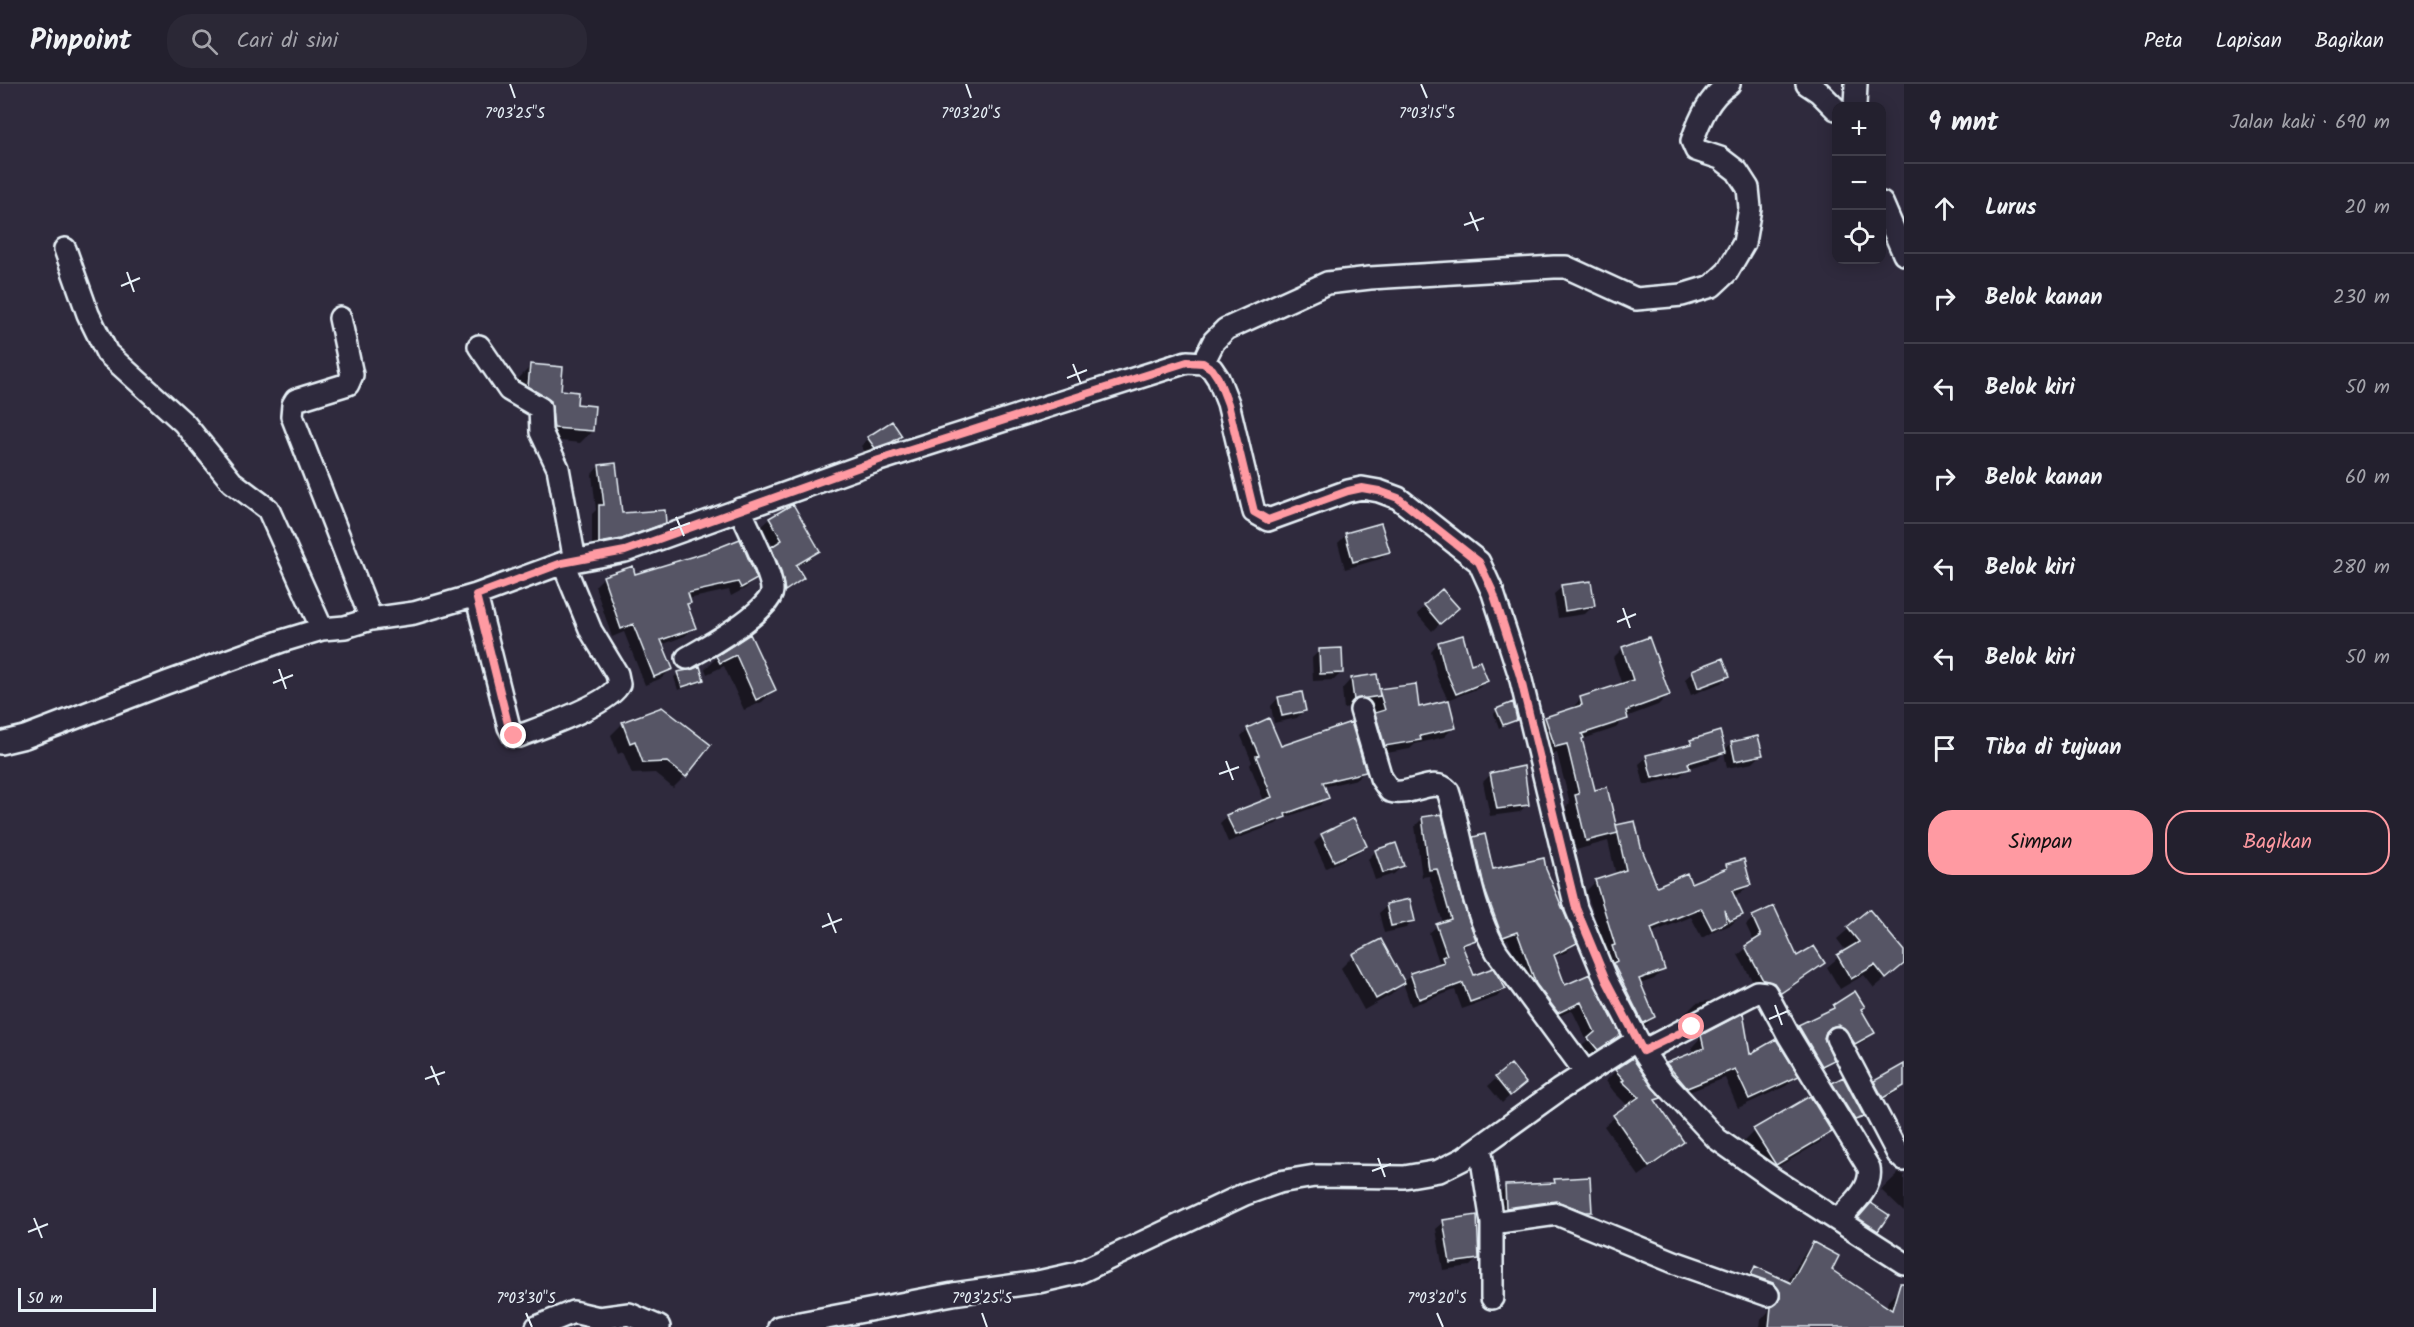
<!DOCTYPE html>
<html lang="id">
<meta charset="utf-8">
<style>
:root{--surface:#23202e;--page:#2b2836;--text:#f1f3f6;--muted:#a3a3aa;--line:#403e4a;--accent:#ff9aa2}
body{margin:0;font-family:Kalam,sans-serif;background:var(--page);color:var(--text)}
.controls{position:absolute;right:18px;top:18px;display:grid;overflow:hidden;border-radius:12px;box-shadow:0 3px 15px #0003}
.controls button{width:54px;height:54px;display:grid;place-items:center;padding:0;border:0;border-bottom:2px solid var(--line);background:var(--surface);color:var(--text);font:30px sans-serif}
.scale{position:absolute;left:18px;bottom:15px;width:138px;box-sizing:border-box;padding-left:6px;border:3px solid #e8f1f8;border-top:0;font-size:16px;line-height:21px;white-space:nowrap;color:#e8f1f8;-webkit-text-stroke:4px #2f2a3d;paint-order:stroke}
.stop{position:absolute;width:18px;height:18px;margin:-14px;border:4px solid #ff9aa2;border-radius:50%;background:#fff}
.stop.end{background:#ff9aa2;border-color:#fff;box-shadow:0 2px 6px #0008}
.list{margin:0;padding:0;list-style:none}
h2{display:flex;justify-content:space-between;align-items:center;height:78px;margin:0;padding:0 24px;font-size:26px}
h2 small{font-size:20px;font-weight:400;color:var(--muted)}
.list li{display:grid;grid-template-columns:39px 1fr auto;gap:18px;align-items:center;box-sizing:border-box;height:90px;padding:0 24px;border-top:2px solid var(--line)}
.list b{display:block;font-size:22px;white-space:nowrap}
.list em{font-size:20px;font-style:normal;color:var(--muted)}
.actions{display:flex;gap:12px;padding:18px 24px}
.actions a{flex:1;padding:14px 0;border:2px solid var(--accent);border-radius:24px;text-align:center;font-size:21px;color:var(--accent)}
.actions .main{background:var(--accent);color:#111}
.icon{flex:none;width:33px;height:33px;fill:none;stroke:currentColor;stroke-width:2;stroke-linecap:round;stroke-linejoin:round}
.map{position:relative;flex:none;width:1904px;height:1243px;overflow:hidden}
header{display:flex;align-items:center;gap:36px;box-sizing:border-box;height:84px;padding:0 30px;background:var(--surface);border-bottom:2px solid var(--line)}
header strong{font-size:28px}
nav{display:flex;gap:33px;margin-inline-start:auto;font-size:21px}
.search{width:420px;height:54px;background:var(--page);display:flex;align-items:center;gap:15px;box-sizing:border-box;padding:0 21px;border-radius:24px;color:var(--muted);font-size:22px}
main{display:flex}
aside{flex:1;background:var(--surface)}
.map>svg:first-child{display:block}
.shadow{fill:#0007}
.building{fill:#575565;stroke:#e8f1f8;stroke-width:1.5}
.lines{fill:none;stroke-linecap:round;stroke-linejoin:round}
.minor-casing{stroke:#e8f1f8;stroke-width:26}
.minor{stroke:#2f2a3d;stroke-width:21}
.route{stroke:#ff9aa2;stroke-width:8}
.ticks{fill:none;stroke:#e8f1f8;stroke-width:2}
.ticks-label{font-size:15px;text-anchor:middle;fill:#e8f1f8;stroke:#2f2a3d;stroke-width:5;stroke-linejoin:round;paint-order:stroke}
</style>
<header>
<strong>Pinpoint</strong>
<div class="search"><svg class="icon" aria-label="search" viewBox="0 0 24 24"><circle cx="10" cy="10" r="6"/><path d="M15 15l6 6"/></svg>Cari di sini</div>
<nav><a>Peta</a><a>Lapisan</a><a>Bagikan</a></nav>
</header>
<main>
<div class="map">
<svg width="1904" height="1243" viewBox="0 0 1904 1243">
<rect width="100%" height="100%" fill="#2f2a3d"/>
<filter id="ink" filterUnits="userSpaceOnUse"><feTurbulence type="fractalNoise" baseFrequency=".0167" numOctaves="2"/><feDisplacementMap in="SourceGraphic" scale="12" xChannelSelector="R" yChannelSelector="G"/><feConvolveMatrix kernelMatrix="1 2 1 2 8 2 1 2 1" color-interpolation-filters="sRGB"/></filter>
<g filter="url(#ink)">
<path class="shadow" d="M531,282L576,321L592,347L580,359L542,355L539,329L517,315L519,294Z
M900,351L883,366L867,371L861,362L868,355Z
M599,382L621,431L664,438L656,446L613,462L592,466V430L596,426L592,390Z
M770,435L818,467L810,475L795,483L802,494L777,513L764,472L774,463L762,442Z
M1346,451L1388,467L1380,475L1345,485L1338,459Z
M634,492L755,495L746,504L731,512L729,506L688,515L689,518L686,522L694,543L685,552L661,561L671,585L662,594L645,601L624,548L612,553L595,502L604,493Z
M1562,503L1593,522L1585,530L1558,534L1554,510Z
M1442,507L1449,531L1432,547L1417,530Z
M749,552L774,606L762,618L744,626L724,582L707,590L705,585L717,573Z
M1438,559L1470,582L1486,597L1479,604L1448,616L1437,593L1431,567Z
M1623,564L1668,611L1658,621L1626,633L1616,644L1580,656L1594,708L1615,745L1640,764L1656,804L1691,801L1720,788L1727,781L1750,800L1740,810L1732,812L1741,831L1731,841L1720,845L1719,844L1702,854L1691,833L1651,849L1664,885L1654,895L1640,900L1654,933L1644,943L1633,947L1586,807L1596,797L1616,791L1608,757L1576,766L1566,723L1570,719L1557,669L1545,672L1536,644L1546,634L1571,626L1580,615L1622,601L1613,574Z
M1320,566L1342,588L1334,596L1313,597L1312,574Z
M1693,588L1728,592L1721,599L1691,611L1685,595Z
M678,590L703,596L699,599L678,606L674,593Z
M1351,595L1378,607L1414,602L1417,625L1454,643L1444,653L1415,660L1410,665L1375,671L1366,641L1374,633L1370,619L1344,625L1342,605Z
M1278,614L1304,626L1297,634L1274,639L1271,622Z
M1497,626L1516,635L1499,644L1494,630Z
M623,639L685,692L673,704L655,689L632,690L623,668L618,670L611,651Z
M1248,645L1280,664L1364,688L1357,695L1323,703L1327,713L1320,721L1282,735L1276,740L1228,758L1220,739L1227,732L1264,717L1250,681L1252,678L1241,652Z
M1691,657L1724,667L1731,659L1761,671L1753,679L1727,684L1724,668L1717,676L1688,684L1680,692L1644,701L1639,680L1647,673L1685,663Z
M1491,690L1527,720L1520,728L1490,732L1483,698Z
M1423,734L1459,813L1474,855L1462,865L1473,893L1504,905L1497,913L1462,925L1455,906L1411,922L1403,899L1391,911L1364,926L1341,884L1353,872L1380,857L1403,899L1411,891L1435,882L1439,878L1429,849L1437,842L1443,839L1429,792L1422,793L1415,742Z
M1322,751L1365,761L1357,769L1326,784L1314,759Z
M1474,754L1492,787L1575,859L1567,868L1553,874L1564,903L1619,951L1610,960L1589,974L1580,964L1587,957L1572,926L1549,937L1528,908L1508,855L1494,860L1465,763Z
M1376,767L1402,782L1394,790L1375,796L1368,775Z
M1387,822L1413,837L1406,844L1384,849L1379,829Z
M1869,827L1904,869V879L1874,904L1864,891L1840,905L1827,883L1846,867L1837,855Z
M1753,834L1796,875L1823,879L1773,915L1756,903L1738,871L1754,858L1746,841Z
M1714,916L1705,925L1685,935L1684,931L1696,919Z
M1834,922L1860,926L1873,948L1866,956L1847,966L1830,948L1824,949L1823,954L1832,976L1825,983L1814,988L1791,950L1799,943L1827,929Z
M1702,952L1749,972L1797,992L1786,1002L1738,1024L1725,994L1676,1013L1657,990L1667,980L1693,970L1692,963Z
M1632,976L1659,1014L1654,1018L1682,1058L1672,1068L1639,1092L1604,1042L1628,1022L1614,1008L1606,997L1615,987Z
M1510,982L1516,1006L1502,1019L1488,1002Z
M1904,993V1002L1900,1006L1875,1021L1867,1006L1875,998Z
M1833,1000L1862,1032L1854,1040L1826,1008Z
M1754,1047L1830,1048L1819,1059L1764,1091L1743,1058Z
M1899,1089L1904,1091V1128L1881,1106Z
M1555,1096L1590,1127L1583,1135L1499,1131L1498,1110L1506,1103L1551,1101Z
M1863,1129L1877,1146L1869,1154L1851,1142Z
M1444,1138L1478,1174L1470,1182L1443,1186L1436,1145Z
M1813,1160L1830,1186L1886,1224L1888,1217L1898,1207L1904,1210V1243H1760L1761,1236L1768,1228L1771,1221L1744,1194L1755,1184L1787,1199L1803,1171Z"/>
<path class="building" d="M530,280L563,283L561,306L578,308L577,320L595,322L593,347L554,344L551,317L528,303Z
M892,337L902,352L892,358L875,364L867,353Z
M616,379L622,429L665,426L666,439L622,455L599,459V421H604L599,381Z
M793,420L820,467L796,481L804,494L785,507L781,487L771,463L782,456L769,434Z
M1381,439L1390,468L1353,478L1345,449Z
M740,455L757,495L741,504L738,498L688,509L691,519L687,520L696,544L661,556L673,585L654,593L633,540L621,545L603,492L633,482L635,490L707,468Z
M1591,497L1595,522L1565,527L1561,501Z
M1442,505L1459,524L1440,540L1424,521Z
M750,550L776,606L756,616L736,571L720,579L716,572Z
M1463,551L1471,580L1480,577L1488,597L1456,610L1445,585L1438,558Z
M1649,553L1670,611L1626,627L1628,635L1582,650L1584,654L1582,655L1595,706L1607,703L1618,749L1586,757L1575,711L1579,710L1567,660L1555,663L1545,633L1582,621L1580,613L1633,596L1622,563Z
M1342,564L1343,589L1320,590L1319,565Z
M1723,574L1730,592L1698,604L1692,586Z
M700,582L704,596L682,603L677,588L693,585Z
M1377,590L1379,605L1416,600L1419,623L1449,616L1456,644L1420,652L1421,656L1385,662L1375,629L1385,626L1379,606L1380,612L1354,616L1351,594Z
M1302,608L1306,627L1282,632L1278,613Z
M1513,618L1517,636L1503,641L1496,625Z
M662,623L711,661L686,693L667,678L643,679L635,657L630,659L622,638Z
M1269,634L1281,662L1351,638L1366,688L1323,698L1329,714L1285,730L1286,733L1236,751L1226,731L1272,713L1256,672L1259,671L1247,644Z
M1720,647L1726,668L1688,679L1690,685L1652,694L1646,671L1692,660L1690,656Z
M1758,652L1763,671L1735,677L1731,658Z
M1524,682L1529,721L1497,725L1490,689Z
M1442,730L1461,813L1476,856L1462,861L1474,891L1493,884L1506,905L1470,918L1463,899L1419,915L1410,889L1444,878L1442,873L1447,871L1436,840L1451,835L1437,785L1429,786L1422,733Z
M1354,734L1367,762L1334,777L1321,750Z
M1635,737L1641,763L1657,802L1687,789L1691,799L1727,784L1726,780L1744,775L1751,801L1732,807L1743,831L1730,837L1724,826L1727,838L1712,845L1701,824L1651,844L1665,886L1639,895L1655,933L1643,939L1613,879L1617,877L1612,862L1615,861L1595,796L1626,786L1616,741Z
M1485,750L1493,785L1544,774L1546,785L1577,859L1554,871L1565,901L1590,890L1621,951L1598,966L1588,954L1595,948L1581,918L1558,929L1536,900L1517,848L1503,853L1499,844L1485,806L1473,753Z
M1396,759L1404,782L1383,789L1375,766Z
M1410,815L1415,837L1391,842L1386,820Z
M1774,822L1797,872L1814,862L1825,879L1781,909L1774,899L1763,896L1745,862L1761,852L1752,832Z
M1869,825L1904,867V880L1886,895L1875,881L1851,895L1837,871L1859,858L1847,843Z
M1381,855L1405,899L1376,915L1352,870Z
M1855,907L1865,923L1861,925L1875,949L1855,960L1844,944L1838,941L1831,943L1826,948L1824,954L1834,976L1822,982L1798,941L1834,924L1833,921Z
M1743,929L1750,970L1776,955L1799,992L1749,1015L1735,985L1687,1004L1666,979L1704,964L1701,951Z
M1633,974L1661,1014L1655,1016L1684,1058L1649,1083L1613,1031L1639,1013L1622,997L1624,996L1615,986Z
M1511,980L1526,999L1510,1012L1495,993Z
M1904,980V1002L1883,1014L1874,997Z
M1843,993L1864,1033L1855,1036L1832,999Z
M1810,1012L1832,1048L1776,1081L1753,1045Z
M1590,1093L1592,1128H1586L1556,1117L1506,1124L1505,1101L1555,1099L1554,1095Z
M1871,1119L1889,1131L1878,1147L1858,1134Z
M1477,1131L1479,1175L1450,1179L1443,1136Z
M1813,1158L1839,1172L1832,1186L1892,1226L1900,1199H1904V1243H1769L1771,1223L1780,1216V1208L1773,1199L1751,1191L1755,1182L1791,1199Z"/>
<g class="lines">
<g class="minor-casing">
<path id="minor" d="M1807,0L1819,8L1836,25
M1855,22L1856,0
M1882,119L1904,170
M65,165L88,230L107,269L184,339L232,398L268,425L322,545
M340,234L352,291L348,300L296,316L293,321L292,332L371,535
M479,262L509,306L540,324L541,348L558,384L575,477
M1203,279L1214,257L1226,245L1327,199L1370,194L1554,183H1566L1636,215L1682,211L1712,202L1727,188L1744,159L1750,124L1748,104L1737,87L1720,74L1696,66L1692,57C1700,35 1709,13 1729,0
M476,511L509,643L514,652H519C540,644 611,620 619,600L617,590L591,547L563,479
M687,574C705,564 771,527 772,507C773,492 747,442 740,425
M1361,626L1381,694L1390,707C1409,714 1434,691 1448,707C1466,761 1467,818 1497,868L1586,989
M0,659L25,653L166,599L282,557L322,545L345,543L371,535L414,529L476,511L563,479L625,467L879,376L1187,278L1203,279L1212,285L1218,294L1228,319L1254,428L1268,436L1348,407L1362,404L1379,407L1398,414L1479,478L1493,509L1520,592L1576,824L1606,896L1646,972L1662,996L1717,1055L1775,1096L1904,1179
M1837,954L1898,1070L1904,1076
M1643,967L1749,912L1757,908L1766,909L1789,952L1869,1084C1873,1105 1851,1121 1838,1136
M1480,1063L1492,1139V1214
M1492,1139L1557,1130L1674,1178L1768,1211
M537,1243L573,1228L599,1234L629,1230L659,1243
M779,1243L953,1210L1038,1198L1078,1189L1245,1110L1279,1098L1315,1092L1404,1093L1439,1087L1463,1075L1559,1006L1637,956"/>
</g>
<use href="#minor" class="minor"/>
</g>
</g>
<g class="lines" filter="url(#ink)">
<path class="route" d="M514,652L509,644L476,511L562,479L625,467L879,376L1187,278L1203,279L1212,285L1218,294L1228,320L1254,428L1268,436L1348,407L1362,404L1379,407L1398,414L1479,478L1493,508L1520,592L1576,824L1606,896L1643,967L1692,943"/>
</g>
<path class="ticks" d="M510,0L515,14M966,0L971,14M1421,0L1427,14M1470,128L1478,147M1464,141L1484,134M127,188L134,208M121,202L140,194M1073,280L1081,300M1067,294L1087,286M676,433L684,452M670,446L690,439M1623,524L1630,544M1617,538L1636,530M279,585L286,605M273,599L293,591M1226,677L1233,696M1219,690L1239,683M828,829L836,849M822,843L842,835M1775,921L1782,941M1769,935L1788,927M431,982L439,1001M425,995L445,988M1378,1074L1385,1093M1372,1087L1391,1080M34,1134L42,1154M28,1148L48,1140M526,1229L532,1243M982,1229L987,1243M1437,1229L1443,1243"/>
<g class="ticks-label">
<text x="515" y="34">7°03'25"S</text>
<text x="971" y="34">7°03'20"S</text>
<text x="1427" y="34">7°03'15"S</text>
<text x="526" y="1219">7°03'30"S</text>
<text x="982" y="1219">7°03'25"S</text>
<text x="1437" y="1219">7°03'20"S</text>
</g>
</svg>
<div class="controls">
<button>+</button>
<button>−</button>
<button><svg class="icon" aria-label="locate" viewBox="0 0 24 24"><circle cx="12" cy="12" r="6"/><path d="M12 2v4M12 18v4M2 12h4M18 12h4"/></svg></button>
</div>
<div class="scale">50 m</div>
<div class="stop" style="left:1692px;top:943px"></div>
<div class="stop end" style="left:514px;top:652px"></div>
</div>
<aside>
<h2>9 mnt<small>Jalan kaki · 690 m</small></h2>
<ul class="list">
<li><svg class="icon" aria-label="ahead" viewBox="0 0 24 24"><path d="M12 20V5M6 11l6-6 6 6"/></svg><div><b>Lurus</b></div><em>20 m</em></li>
<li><svg class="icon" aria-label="right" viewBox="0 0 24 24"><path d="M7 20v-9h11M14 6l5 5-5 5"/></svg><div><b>Belok kanan</b></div><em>230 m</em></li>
<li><svg class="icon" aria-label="left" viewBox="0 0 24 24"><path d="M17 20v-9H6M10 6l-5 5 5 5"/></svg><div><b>Belok kiri</b></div><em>50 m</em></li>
<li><svg class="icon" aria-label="right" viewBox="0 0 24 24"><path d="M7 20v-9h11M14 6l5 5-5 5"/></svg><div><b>Belok kanan</b></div><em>60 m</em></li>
<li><svg class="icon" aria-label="left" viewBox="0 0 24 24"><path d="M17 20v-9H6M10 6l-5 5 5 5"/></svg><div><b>Belok kiri</b></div><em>280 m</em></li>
<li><svg class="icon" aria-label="left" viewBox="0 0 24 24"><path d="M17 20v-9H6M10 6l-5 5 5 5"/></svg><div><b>Belok kiri</b></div><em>50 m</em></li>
<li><svg class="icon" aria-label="arrive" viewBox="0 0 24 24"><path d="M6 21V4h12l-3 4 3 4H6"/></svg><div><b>Tiba di tujuan</b></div></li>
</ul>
<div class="actions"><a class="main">Simpan</a><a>Bagikan</a></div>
</aside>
</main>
